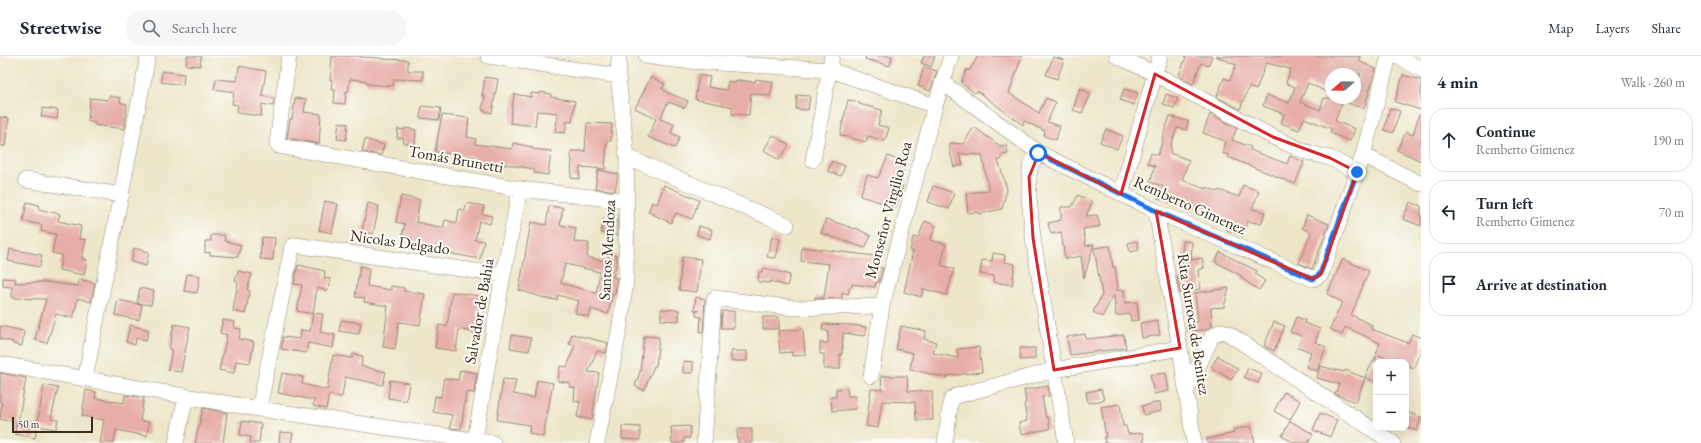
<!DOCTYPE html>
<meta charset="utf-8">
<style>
:root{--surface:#fff;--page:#f6f6f7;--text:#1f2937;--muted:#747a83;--line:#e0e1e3}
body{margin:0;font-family:"EB Garamond",serif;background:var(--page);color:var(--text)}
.controls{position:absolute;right:12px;bottom:12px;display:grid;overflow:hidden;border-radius:8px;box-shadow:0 4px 16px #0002}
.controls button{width:36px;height:36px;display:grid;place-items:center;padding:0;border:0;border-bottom:1px solid var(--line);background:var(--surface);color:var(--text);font:20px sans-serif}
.compass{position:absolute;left:1325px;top:12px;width:36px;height:36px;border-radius:50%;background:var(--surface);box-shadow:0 4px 16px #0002;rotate:250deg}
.scale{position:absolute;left:12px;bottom:10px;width:81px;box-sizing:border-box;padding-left:4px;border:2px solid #3b2a1e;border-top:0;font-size:11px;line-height:14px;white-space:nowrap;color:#3b2a1e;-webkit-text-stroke:3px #fdfcf7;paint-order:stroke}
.stop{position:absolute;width:12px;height:12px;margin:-9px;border:3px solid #1a73e8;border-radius:50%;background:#fff}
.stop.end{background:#1a73e8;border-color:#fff;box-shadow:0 1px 4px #0008}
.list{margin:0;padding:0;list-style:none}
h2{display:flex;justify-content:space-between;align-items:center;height:52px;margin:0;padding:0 16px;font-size:17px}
h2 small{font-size:13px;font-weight:400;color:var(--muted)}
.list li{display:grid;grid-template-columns:26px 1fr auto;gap:12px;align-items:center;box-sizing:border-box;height:64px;margin:0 8px 8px;padding:0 8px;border:1px solid var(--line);border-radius:16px}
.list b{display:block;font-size:15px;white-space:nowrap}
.list p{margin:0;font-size:13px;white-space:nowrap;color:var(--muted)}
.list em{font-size:13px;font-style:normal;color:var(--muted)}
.icon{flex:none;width:22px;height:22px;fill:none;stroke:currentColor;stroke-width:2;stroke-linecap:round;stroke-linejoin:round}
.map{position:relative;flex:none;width:1421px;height:387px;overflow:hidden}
header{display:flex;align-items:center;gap:24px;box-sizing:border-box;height:56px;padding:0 20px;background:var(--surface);border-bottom:1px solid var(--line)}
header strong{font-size:19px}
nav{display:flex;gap:22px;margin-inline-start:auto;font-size:14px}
.search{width:280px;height:36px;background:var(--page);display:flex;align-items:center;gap:10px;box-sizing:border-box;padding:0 14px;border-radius:16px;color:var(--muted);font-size:15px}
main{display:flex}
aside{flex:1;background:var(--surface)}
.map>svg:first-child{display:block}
.building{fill:#e7ada9;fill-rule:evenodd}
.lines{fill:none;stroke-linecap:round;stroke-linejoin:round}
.minor-casing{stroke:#948874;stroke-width:16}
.minor{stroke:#fff;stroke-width:15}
.route{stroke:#1a73e8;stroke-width:5}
.marked{fill:none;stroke:#d62828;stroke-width:3;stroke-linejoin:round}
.labels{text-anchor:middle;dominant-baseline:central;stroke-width:4;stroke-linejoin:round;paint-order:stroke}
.street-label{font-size:16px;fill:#3b2a1e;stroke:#fdfcf7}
</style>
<header>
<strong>Streetwise</strong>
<div class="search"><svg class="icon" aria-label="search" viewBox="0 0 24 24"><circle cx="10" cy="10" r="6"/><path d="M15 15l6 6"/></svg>Search here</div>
<nav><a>Map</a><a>Layers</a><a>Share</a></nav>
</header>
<main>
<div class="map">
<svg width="1421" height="387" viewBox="0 0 1421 387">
<rect width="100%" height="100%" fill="#fdfcf7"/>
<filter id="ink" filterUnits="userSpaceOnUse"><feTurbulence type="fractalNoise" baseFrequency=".025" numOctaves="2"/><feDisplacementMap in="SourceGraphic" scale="8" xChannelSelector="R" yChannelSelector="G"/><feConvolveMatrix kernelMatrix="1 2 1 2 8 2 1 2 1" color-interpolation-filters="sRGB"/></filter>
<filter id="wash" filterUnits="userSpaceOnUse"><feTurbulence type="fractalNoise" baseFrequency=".012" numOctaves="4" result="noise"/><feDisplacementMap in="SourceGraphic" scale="16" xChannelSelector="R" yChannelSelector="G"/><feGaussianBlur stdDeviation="0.9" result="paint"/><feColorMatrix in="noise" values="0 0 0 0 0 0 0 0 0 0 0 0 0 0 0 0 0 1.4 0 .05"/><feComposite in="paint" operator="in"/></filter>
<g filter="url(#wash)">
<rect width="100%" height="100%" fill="#ede6c9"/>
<g id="blocks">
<path class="building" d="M187,0H201L200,10L186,9Z
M332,0H360V1L381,2V3L408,4V15H423V24L394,23L393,30L367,28V25L350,23L348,36L346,35L345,48L334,47L335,34H331L332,24H330Z
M866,0H892L890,10L865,3Z
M924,0H935L931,11L921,7Z
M978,0H1022L1009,37L1039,57L1046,42L1056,46L1047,66L1060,70L1056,84L1044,80L1045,75L1024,65L1023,69L977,35L975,37L961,27L967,13L969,15Z
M1184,0H1212L1208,10L1201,7L1193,28L1179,20L1186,1Z
M1216,0H1360L1359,5L1376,13L1364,53L1343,45L1335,65L1355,73L1350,85L1330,77L1332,73L1304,62L1299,74L1281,67L1284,58L1263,50L1267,39L1289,47L1295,31L1286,27L1291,13L1266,7L1256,34L1249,31L1240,53L1217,41L1224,22L1230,24L1236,9ZM1331,18H1361L1355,30V42H1324L1320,54L1300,46L1308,27L1331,38Z
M1053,1L1064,4L1057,23L1046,19Z
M239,10L266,15L262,40L274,42L273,50L262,48L261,60L237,57L238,49L232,48L234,36L214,33L216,23L237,25Z
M924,11L937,15L930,35L918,30Z
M162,15L184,18L183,29L161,26Z
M699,19L710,21L708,31L726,34L728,25L736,27V24L755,26L756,23L773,26L770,40L751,37L749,59L732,58L733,51L695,43Z
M1403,19L1421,24V54L1395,46Z
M485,21L498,23L492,57L482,54L485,40H482Z
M651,21L665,28L662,33L666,35V36L688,45L685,52L668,46L660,63L674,68L671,77L680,81L675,92L648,81L656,63L635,52Z
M1080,32L1091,38L1082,57L1073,54Z
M1124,33L1138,37L1134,49L1120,44Z
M540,36L551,38V41L575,45L572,66L567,65L565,77L555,76L558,57L537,55L535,70L510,67L514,38L531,41V37L540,38Z
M1166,38L1178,42L1174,52L1163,48Z
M797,39L810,40L808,54L796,53Z
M109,40L121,42L120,46L127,48L125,73L94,69L95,66L88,65L90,42L108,44Z
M295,42L306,43L304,56L321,58L319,88L287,82L290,63H292Z
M848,44L860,46L859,48L882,54L878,69L889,72L885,85L868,80L866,86L840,79Z
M422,50L441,52L439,64L420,62Z
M43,52L58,54L57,63L41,60Z
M1390,52L1400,55L1393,77L1384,74Z
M1210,58L1237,72L1232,84L1251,91L1250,94L1287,108L1290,100L1304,106L1295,128L1228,101L1229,99L1222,97L1225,85L1203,77Z
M442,59L469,62L467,81L476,83L475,88L512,93L513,87L532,91V93L551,95L548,119L534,117V113L505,108L504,110L490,108L489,113L473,110L475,101L435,96Z
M1419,59H1421V105L1397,94L1406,76L1413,79Z
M1170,60L1188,65L1186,74L1177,72L1170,91H1171L1170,97L1189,104L1182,124L1206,133L1207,131L1218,136L1219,134L1239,141L1243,129L1259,135L1252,153L1265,156L1261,168L1248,165L1243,180L1227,174L1229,167L1174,145L1173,147L1158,142L1163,130L1150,126L1155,110L1147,107L1151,97L1158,99L1163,83H1162Z
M0,61L9,62L5,90H0Z
M339,66L348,68L346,84L337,83Z
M587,67L612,68L611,85H607L605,113L580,111L579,123L571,122L572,103H571V95H585Z
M974,71L1000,90L1006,89L1008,98L1001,99V104H998L1007,133L1002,153L978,158V156L968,157L966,137L989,135L982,99L959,98L963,109L954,111L950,96V87L963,88Z
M405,72L416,74L415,88L403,87L404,82H397L398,73L405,74Z
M1106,73L1123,80L1117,93L1100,86Z
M773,79L789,89L779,104L764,94Z
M365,83L384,89L381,99L362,96Z
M888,100L906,108L897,128L903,130L896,151L860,140L867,119L878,122Z
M832,105L845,110L841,120L828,115Z
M598,114L618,118L615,135L595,132Z
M664,129L699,144L692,163L676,157L671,167L648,156L652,146L657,148Z
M933,130L954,137L949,153L928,146Z
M1078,139L1092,146L1086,160L1097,159L1100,170L1083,173L1086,190L1094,188L1084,222L1081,200L1065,203L1061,176L1051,178L1048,167L1061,164V151H1072Z
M401,140L420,144L416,166L443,172L445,164L457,167L459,153L465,154L467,147L484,150L482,158L492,160L490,168L479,165L475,184L484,185L480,203L410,190L412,182L402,180L405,168L396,166Z
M325,145L338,148L332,177L319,174Z
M27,146L39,149L38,153L60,158L58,165L81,170L79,183L86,184L82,203L87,204L84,219L59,214L62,199L52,197L56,178L41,175L42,169L23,165Z
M1410,146L1421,150V170L1403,163Z
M368,147L379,150L373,178L362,175Z
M549,150L563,152L560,169L576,172L574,186L589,187L587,201L607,206L609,198L617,200V207L613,221L617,222L615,238H613L608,258L591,253L589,261L575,257L579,245L558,239L557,244L548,243L519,234L531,166L546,169ZM565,208L600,216L596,237L561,227Z
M1307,159L1329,168L1312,213L1299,207L1311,176L1302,172Z
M603,162L617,164V180L601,177Z
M826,163L855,173L856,172L871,180L865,192L821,177Z
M925,165L936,170L930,184L946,188L941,209L954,213L947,239L923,233L921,241L904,236L913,195H910L913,181L918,182Z
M699,170L712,174L710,183L697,179Z
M211,179H224L225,185L241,189L238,201L210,199V196L205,197V185H211Z
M262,181L275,182L273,204L260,203Z
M772,181L780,183L776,202L767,201Z
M1137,185L1139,194L1130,196L1128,187Z
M1183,185L1192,186L1191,204L1202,202L1204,212L1198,214L1201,233L1180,237L1177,221L1185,220L1182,202Z
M1110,190L1113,212L1115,211L1118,231L1116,234H1124L1125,247L1137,246L1139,264L1131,265L1130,258L1116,260L1114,239L1102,261L1093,256L1102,239L1094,192Z
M802,191L875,200L873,210L883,212L879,226H876L875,231L852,228V231L850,230L848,238L842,236V242L815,243V241H824L829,208L801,205Z
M134,192L149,196L146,210L131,206Z
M10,193L42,199L40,211L8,205Z
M1220,196L1257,215L1255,218L1265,225L1259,234L1241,222L1242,220L1215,206Z
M993,197L1005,199L1004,206L1015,208L1012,229L993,226L994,220L980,218L982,204L992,205Z
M682,201L701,203L697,236L679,234Z
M1343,203L1369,215L1351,259L1372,269L1371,273L1408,287L1412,278L1421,282V299L1419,298L1414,312L1406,309V306H1397L1376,298L1380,287L1345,271L1342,279L1330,273L1342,246L1327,238Z
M298,209L325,215L324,222L331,223L328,235L317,232L313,258L297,255L302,229L294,228Z
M360,210L369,212L367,230L391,234V230L404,232V235L425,238L420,269L399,266L395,293L383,291L388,250L364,246L365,242L355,241Z
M764,212L790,219L787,230L770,225V227L758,226L759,216H762Z
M238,215L252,218L247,234L250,235L245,258L233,255L238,226L235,225Z
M187,218L200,220L197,237L184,235Z
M3,222L16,223L15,227L45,226L78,230L79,223L95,227L91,246L78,242L73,262L56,258L47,287L35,284L46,243L12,242V231L3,230Z
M140,232L154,235L151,249L137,247Z
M1229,232L1224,251L1211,252L1212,270L1206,274L1187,275L1186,267L1198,266L1195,237Z
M452,236L480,240L477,260L481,261L478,278L459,273L456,295L435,292L439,269L447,271Z
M696,241L705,243L703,276H700L701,261L696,260V255H699L694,254Z
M118,244L142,249L139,264L115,259Z
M661,253L679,254V265L661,264Z
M722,255H734V272H721Z
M313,257L323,258L320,276L335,279L333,292L308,287L306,297L281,293L283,281L300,283L301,274L310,275Z
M763,261H779V273H763Z
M1296,261L1305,264L1304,267L1320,273L1315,286L1326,291L1317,315L1306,311L1311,296L1298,291L1302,280L1290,276Z
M223,264L235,266L234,272L241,273L239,283L254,286L250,307L236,305L234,317L219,314L227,279L220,277Z
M341,264L361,267L359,278L339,275Z
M1157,264L1160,279L1142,282L1140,267Z
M1274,266L1285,270L1274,295L1264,290Z
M174,268L190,271L181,316L168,314L172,293H169Z
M823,268L852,269L866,271L865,280L843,277L842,298H840V313H824V298H820V287H828V275L822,274Z
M130,269L149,274L146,285L136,282L135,289L126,286Z
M0,270L24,275L22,290L13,288V286L0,283Z
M901,270L926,275L924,283L936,286L933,297L958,302L957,293L979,291L982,316L947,320V322L910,313L913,297L896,293Z
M803,273L805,299L792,300V296L780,297L778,275Z
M572,278L608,287L606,297L597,295L588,316L599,317L592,364L577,361L580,346L574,345L575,332L569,331L570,327L558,325L560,310L567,311L575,289L569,288Z
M1085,278L1086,283L1124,279L1126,292L1070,299L1067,281Z
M512,279L531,282L529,295L510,292Z
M644,280L659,281L656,310H654L644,334L635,330L640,316Z
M1020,292H1035V303L1020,304Z
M731,295H747V305H731Z
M353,298L363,300L361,310L386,316L383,329L345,321L342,341L329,339L326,353L313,350L314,344L278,337L282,317L303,321L302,328L327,334L333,299L352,302Z
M1218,300L1238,313L1231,324L1211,311Z
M1376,300V327L1365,321Z
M683,305L693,306V317H683Z
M1320,310L1344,316L1345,314L1365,322L1356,346L1335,338L1339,328L1317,322Z
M1248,312L1262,318L1258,327L1244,321Z
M460,314L477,317L474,337L466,336L461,373L450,372L452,359L433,356L435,340L441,341L444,322L458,324Z
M0,317L26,322L18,367L0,363L2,347H0Z
M1166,317L1169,335L1154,338L1150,319Z
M881,320H907L908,335H932L933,364H916L915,346L882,345L878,372L866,370L871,333L882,334Z
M503,323L516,324L513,338L534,342L537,324L553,327L543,381L529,377L530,369L497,364Z
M390,324L409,327L406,345L388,342Z
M44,329L58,332L51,363L58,364L56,373L37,370Z
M1048,330L1049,340L1042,341L1046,362L1048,361L1050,373L1021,378L1019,367L1027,365L1024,348L1026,347L1024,334Z
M847,332L848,340H855L856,353L832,355L831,341H836V333Z
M1101,333L1104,344L1088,347L1086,336Z
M86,334L96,336L95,342L124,347L125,339L144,342L140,365L149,366L147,380L116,374L114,387H100L104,364L82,360Z
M1284,336L1300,345L1290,364L1274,355Z
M1160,346L1161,355L1144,359L1142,350Z
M1120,348L1123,370H1126L1128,378L1143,377L1144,387H1105L1104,381H1106L1101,351Z
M203,352L227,357L223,387H195Z
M1406,356L1421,361L1417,375L1406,371Z
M1320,357L1337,364L1330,381L1313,374Z
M242,365L261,368L259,387H250L251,381L240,379Z
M1290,365L1313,378L1308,387H1295L1282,380Z
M17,367L37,370L35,382L15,378Z
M622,370L640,371V384L622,383Z
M690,370V382H684V387H672L671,371Z
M1251,370L1255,387H1207V383L1234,377L1233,374Z
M737,373H752V387H738Z
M280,376L293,377L291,387H279Z"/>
</g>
</g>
<g filter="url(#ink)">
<use href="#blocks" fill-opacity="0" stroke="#948874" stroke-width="1"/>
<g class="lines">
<g class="minor-casing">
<path id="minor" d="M289,0L277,87L279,90L520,133L627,145
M488,0L618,20
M646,0L673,4L830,14L935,50
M1117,0L1155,18L1273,81L1306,96L1330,102L1357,116
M1396,0L1421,13
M942,26L1039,97L1156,155L1313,223L1321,218L1363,99L1389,0
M1039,97L1031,108L1029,121V141L1033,182L1066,387
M1363,99L1421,128
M627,101L787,169
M813,104L832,0
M26,124L122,139
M1121,138L1160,0
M1156,155L1180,292L1194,387
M0,308L259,353L493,387
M871,320L882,250L935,50L951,0
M85,323L148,0
M1187,334L1212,280L1221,275L1226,276L1393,387
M259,353L292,191L295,189L503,219
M475,384L503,219L520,133
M176,387L186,340
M597,387L620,270L626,224L627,101L618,20L619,0
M704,387L714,243L715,242L794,252L882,250
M945,387L951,344L956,340L1054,314L1180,292"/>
</g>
<use href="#minor" class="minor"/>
</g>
</g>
<g class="lines" filter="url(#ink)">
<path class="route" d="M1038,97L1156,155L1313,223L1320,218L1357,116"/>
</g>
<path class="marked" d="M1155,18L1273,81L1330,102L1357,116L1321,218L1313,223L1156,155L1180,292L1054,314L1033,182L1029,121L1039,97L1121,138Z"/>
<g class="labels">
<g class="street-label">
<text transform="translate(456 103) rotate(10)">Tomás Brunetti</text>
<text transform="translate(1190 149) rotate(24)">Remberto Gimenez</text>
<text transform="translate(888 154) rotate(-75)">Monseñor Virgilio Roa</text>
<text transform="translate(400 186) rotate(8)">Nicolas Delgado</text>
<text transform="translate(607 194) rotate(-87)">Santos Mendoza</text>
<text transform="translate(479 255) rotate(-80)">Salvador de Bahia</text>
<text transform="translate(1194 268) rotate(81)">Rita Surroca de Benitez</text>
</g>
</g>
</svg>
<div class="controls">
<button>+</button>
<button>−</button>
</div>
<svg class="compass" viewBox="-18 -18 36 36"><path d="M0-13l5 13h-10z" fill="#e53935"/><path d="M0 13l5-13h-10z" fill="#747a83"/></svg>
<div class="scale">50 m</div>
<div class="stop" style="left:1038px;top:97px"></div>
<div class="stop end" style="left:1357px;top:116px"></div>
</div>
<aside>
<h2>4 min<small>Walk · 260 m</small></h2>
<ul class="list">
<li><svg class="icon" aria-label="ahead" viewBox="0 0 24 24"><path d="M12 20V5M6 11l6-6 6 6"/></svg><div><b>Continue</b><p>Remberto Gimenez</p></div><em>190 m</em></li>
<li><svg class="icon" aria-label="left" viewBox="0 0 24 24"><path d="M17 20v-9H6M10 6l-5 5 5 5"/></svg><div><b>Turn left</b><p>Remberto Gimenez</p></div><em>70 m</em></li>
<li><svg class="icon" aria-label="arrive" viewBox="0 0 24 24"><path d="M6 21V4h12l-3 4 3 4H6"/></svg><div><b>Arrive at destination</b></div></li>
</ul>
</aside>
</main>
